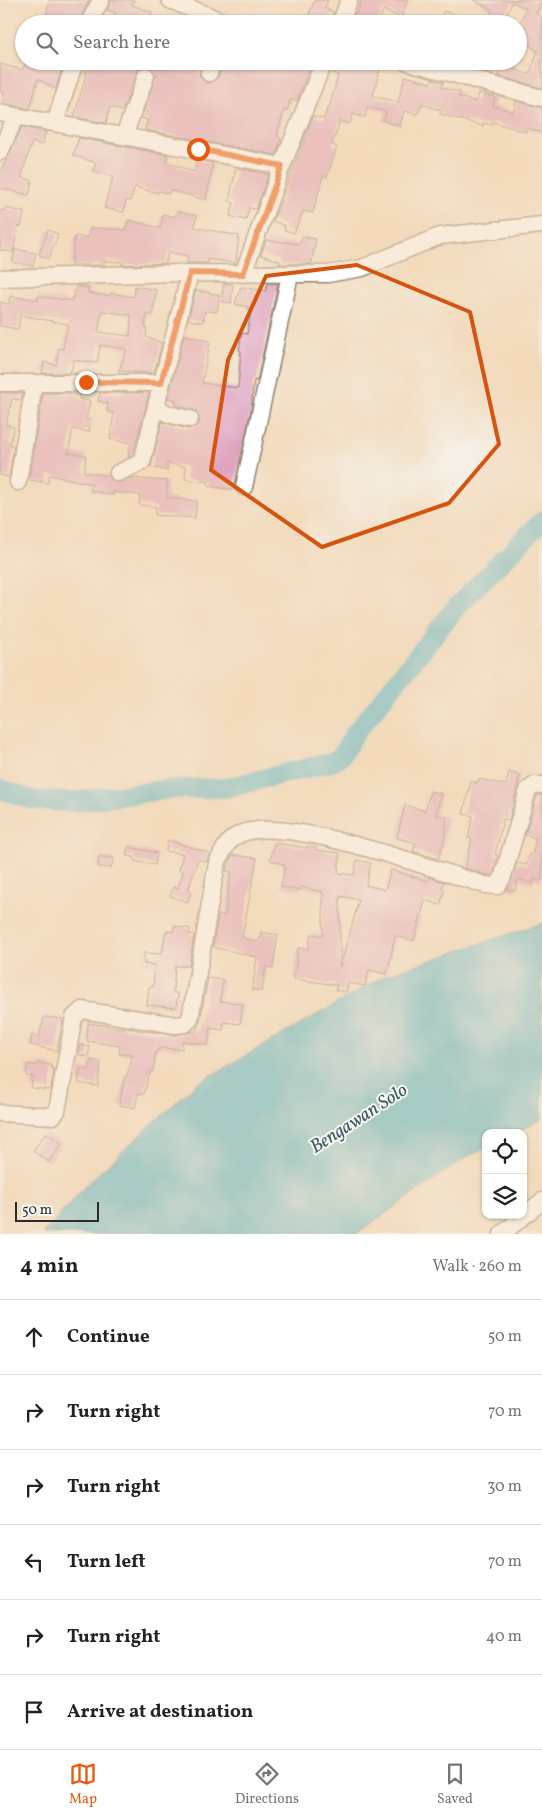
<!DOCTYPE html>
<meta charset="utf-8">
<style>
:root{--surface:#fff;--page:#f2f2f2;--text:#222;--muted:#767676;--line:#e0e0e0;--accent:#ea580c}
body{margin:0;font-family:Vollkorn,serif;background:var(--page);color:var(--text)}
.controls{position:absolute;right:15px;bottom:15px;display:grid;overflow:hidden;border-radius:10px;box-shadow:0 1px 4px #0004}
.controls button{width:45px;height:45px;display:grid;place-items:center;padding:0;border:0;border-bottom:1px solid var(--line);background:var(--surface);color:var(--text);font:25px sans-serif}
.scale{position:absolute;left:15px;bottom:12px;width:84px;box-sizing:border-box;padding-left:5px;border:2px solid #2b2b2b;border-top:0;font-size:14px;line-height:18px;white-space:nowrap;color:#2b2b2b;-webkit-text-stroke:4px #f6f6f2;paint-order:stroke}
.stop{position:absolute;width:15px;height:15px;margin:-11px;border:4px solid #ea580c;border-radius:50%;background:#fff}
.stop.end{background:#ea580c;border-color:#fff;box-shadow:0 1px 5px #0008}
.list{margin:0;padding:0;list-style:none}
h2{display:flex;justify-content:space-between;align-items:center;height:65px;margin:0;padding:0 20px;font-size:21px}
h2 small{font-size:16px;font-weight:400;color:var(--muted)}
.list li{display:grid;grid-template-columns:32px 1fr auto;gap:15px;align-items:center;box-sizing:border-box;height:75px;padding:0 20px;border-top:1px solid var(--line)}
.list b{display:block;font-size:19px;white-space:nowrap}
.list em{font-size:16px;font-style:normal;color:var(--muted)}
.icon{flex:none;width:28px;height:28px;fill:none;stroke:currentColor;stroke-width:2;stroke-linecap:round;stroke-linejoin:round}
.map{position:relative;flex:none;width:542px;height:1234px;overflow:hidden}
.search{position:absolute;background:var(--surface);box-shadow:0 1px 4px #0004;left:15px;right:15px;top:15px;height:55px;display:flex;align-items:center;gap:12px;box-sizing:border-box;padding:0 18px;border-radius:28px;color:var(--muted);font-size:19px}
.sheet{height:515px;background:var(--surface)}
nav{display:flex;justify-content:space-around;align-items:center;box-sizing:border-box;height:70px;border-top:1px solid var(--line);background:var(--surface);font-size:14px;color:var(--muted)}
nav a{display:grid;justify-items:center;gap:2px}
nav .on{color:var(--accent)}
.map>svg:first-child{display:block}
.water{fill:#4fb5ce;stroke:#3d707c}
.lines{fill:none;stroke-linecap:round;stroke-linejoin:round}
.river{stroke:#4fb5ce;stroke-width:20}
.building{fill:#e0a3bf;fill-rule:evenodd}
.minor-casing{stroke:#8f8273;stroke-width:19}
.minor{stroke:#fff;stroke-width:16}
.route{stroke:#ea580c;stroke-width:6}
.marked{fill:none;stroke:#d5540f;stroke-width:4;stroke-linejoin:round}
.labels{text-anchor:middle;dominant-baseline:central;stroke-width:4;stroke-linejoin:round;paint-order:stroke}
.water-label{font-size:19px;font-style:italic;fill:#385b64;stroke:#f6f6f2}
</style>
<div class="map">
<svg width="542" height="1234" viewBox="0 0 542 1234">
<rect width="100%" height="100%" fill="#f6f6f2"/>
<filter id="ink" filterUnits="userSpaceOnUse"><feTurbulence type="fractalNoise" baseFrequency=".02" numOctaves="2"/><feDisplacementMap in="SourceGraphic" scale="10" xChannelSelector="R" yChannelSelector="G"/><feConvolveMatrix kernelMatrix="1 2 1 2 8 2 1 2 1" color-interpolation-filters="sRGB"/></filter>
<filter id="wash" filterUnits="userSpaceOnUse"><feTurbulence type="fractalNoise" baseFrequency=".0096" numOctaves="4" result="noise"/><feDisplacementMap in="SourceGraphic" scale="20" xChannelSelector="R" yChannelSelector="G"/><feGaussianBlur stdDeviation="1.12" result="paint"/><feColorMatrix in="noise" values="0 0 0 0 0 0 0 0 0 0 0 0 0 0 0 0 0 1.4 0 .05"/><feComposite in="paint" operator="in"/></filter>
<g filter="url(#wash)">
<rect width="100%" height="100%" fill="#f3dabb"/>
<path class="water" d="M542,923V1119L515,1133H486V1148L465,1158L356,1234H43L88,1183L196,1084L386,975Z"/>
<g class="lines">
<path class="river" d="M0,789L33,800L72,802L170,789L226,788L332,762L340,757L356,732L459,604L542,521"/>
</g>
<g id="blocks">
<path class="building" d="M50,0H89L78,24H43Z
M111,0H134L132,5L152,12L148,24H136L125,20L123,24H112L116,13L107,10Z
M315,0H328L324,8L334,12L328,24H305Z
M362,0H408L401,18L383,10L378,24H352Z
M473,0H542L536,14L542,17V88L499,76L505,61L514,65L513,68L529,75L538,51L518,37V28L526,8L512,2L503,24H500L488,18L493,10Z
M444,11L474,23V24H439Z
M27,61H64L56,89L38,79L30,109L1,103L4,93L0,91V64L22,70Z
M88,61H113L123,65L124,61H175L192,67L193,63L198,64L199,61H203L199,75L205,82L210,83L218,77L224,61H312L297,101L291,99L287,111L284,110L277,135L281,139L276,155L145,130L148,120L141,118L156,75L149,66L139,69L122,111L110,107L106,123L74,117L87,72H85Z
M365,61H374L373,68L380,70L373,96L398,102L405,76L430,83L432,79L443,82L441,87L460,92L459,97L476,102L479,93L495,97L493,106L513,112L516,101L542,108V133L527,128L526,132L493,122L492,125L483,123V126L440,114L441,110L422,104L417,114L404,111L400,126L383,121L386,112L367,107L365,117L353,114L350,124L340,121L332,145L337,147L327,177L323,175L313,213L303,211L294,233L284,230L285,226L273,221L313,116L324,119L327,109H329L338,75L332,73L335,62L363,70Z
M458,61H487L482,71Z
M22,127L46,132L42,145L32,142L21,178L32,180L29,195L0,188V173Z
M79,138L168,155L167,162L194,172L197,160L213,163L206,200L170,190L169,194L159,191L158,193L135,187L130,201L126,200L124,212L104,208L113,177L93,171L96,163L73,155Z
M236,168L269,174L256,209L249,208L246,220L230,216L234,203L229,201Z
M5,208L24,212L21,227L18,226L13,252L0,250V210L4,211Z
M177,211L197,216L194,227L239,236L236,263L208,259V263H188V256L168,252L166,263L122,265V262L104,261V265H71L75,236L88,238L90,228L126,230L128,220L160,228L163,214L175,217Z
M48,230L58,234L49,259L39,255Z
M302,237L316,239L311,264H279L280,261L261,255L266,240L300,244Z
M15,249L36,253L33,266L12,262Z
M224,283L233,285L231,303L221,301Z
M267,284H278L257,381L254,380L251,409L234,490L208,486L209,482L185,479L186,467L167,463V471L151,467L162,422L188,429L197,426L200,422L196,411L175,405L176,400L168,398L184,335L210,341L202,383L238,388L241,351L239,350L242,333L247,334L251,310H248L249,307L235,304L241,287L266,291Z
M76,286L89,288L88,293L110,296V293L134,297L135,286L156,290L152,315L147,314L145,327H147L146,337L162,343L154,373L119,371L127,349L100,345L97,363L74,360L70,373H42L44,362L56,365L59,348L63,349L68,324L20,315L18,329L0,326V302L9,304L10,296L38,300V296L72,301ZM102,311L131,315L130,336L98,332Z
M196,290L219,295L217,312L205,311L203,322L188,320Z
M0,393H22L21,400L12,399L6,425L14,427L10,444L14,446L9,477L0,475Z
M43,393H67L80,395L79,399L90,401L86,419L91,420L89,432L73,429L68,453L86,455L84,472L109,476L117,483L131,478L167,481V498L197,501L195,518L155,515L156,507L139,505L140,495L113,492V495L91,491L92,484L49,475L48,483L29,480Z
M100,393H149L133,455L128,457L131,443L110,439L114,413L107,412L108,403L98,401Z
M509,772L520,775L509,820L503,819L495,855H498L493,875H487L465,868L472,839L468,838L473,816L463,814L471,781L477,783L478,779L506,785Z
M430,791L441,794L436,815L447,817L444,842L438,859L413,851L416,843L397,838L405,805L425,811Z
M542,795V881L534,879L533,883L518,879L515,891L507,889L517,863L527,865L529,855H532L536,838L525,835L537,796Z
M168,840L209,853L207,862L198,859L188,891L191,892L188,902L170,896L173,887L178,888L183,871L179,870L183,854L166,851Z
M275,843L307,848V846L316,847L315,850L340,853L338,873L354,875L357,860L371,863L366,885L385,890L391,870L427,881L429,877L444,882L442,889L445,890L440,905L425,900L414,941L395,936L387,974L369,970L365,986L348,983L346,992L335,990L337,985L294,979L298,948L308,949L311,934L323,936V892L301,887L300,890L281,887L285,865L270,860ZM340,896L359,900L340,967Z
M128,847L157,853L155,865L134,861V857L126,856Z
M232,855L257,858L242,938L259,942L261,932L278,935L273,968L266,967L262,991L252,990L257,957L213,947L218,915L225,916L231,871H226Z
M99,857L114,858L111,868L98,867Z
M174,926L190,929L189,934L194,935L189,966H175L173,993H178L176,1008L147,1005L149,987H153L155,965L144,964V953L162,954L166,931L173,932Z
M208,978L223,980L220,1001L243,1004L240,1024L224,1022L223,1030L210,1028L208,1045L182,1041V1049L159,1048V1051L156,1050L153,1071H150L144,1094L138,1093L135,1108L119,1105L125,1076H127L133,1055L119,1054L120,1046L87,1041L88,1023L175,1035L196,1031L200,1021Z
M44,1017L63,1019L57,1051L30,1045L32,1035L39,1037Z
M81,1045L90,1047L88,1057L79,1055Z
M91,1060L101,1062L98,1086L78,1083L80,1069L89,1070Z
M38,1063L51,1065V1068L54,1069L51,1090L31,1088L33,1077L26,1076L28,1064L37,1066Z
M46,1133L62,1143L49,1162L33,1151Z"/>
</g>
</g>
<g filter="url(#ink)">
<use href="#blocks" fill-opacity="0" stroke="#8f8273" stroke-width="1"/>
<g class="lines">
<g class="minor-casing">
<path id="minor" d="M170,0L229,24
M88,24L101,0
M340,24L349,0
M405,61L542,98
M209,73L214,61
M0,113L282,166
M55,123L75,61
M124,136L146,76
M0,152L16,116
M190,273L157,402C160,416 179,416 190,419
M243,274L282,166L324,61
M0,278L178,273L328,274L362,268L440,236L542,225
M0,383H161
M118,473L142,462L157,402
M18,482L34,384
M244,487L290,275
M0,1113L53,1116L57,1111L74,1017L82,1010L176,1025L185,1024L190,1019L217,863C223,851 227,840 240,834C284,814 436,870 485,885L497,886L502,879L528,790L535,785H542
M502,1234L542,1201"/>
</g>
<use href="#minor" class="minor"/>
</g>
</g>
<g class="lines" filter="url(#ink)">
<path class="route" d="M86,382L161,383L190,273L243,274L282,166L198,149"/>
</g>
<path d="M0 0H542V1234H0ZM357,265L470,312L499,444L449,503L322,547L211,470L228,360L266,276Z" fill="#f3dabb" fill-opacity=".55" fill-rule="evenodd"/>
<path class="marked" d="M357,265L470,312L499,444L449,503L322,547L211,470L228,360L266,276Z"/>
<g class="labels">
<g class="water-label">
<text transform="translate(359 1119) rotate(-33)">Bengawan Solo</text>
</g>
</g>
</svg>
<div class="controls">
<button><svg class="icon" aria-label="locate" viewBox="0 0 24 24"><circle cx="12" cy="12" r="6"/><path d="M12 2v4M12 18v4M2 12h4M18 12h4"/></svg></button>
<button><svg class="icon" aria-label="layers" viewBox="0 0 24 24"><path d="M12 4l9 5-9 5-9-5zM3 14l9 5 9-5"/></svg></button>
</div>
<div class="scale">50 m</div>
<div class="stop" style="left:198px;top:149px"></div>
<div class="stop end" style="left:86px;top:382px"></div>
<div class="search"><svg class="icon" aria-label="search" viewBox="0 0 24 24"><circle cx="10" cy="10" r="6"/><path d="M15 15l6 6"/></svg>Search here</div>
</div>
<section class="sheet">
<h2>4 min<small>Walk · 260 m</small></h2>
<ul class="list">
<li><svg class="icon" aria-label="ahead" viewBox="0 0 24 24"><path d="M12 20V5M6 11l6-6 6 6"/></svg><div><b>Continue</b></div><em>50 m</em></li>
<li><svg class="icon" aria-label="right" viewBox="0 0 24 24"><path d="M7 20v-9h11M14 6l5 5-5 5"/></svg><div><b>Turn right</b></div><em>70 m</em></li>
<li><svg class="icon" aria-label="right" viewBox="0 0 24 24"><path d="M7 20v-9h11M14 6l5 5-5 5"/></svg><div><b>Turn right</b></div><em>30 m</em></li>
<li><svg class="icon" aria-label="left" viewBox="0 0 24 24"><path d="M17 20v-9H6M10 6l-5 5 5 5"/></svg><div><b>Turn left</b></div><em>70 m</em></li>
<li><svg class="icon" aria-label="right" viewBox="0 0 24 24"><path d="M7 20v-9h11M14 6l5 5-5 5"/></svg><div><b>Turn right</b></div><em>40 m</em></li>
<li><svg class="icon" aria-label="arrive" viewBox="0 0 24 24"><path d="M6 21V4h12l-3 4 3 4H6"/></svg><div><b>Arrive at destination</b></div></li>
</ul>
</section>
<nav>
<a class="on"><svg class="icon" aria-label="map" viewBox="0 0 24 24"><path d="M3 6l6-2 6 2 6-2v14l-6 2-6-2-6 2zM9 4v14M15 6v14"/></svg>Map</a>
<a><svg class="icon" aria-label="directions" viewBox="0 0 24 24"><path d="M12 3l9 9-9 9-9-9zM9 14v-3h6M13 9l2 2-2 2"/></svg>Directions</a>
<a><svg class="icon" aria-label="saved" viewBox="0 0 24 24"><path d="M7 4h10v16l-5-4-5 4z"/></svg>Saved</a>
</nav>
